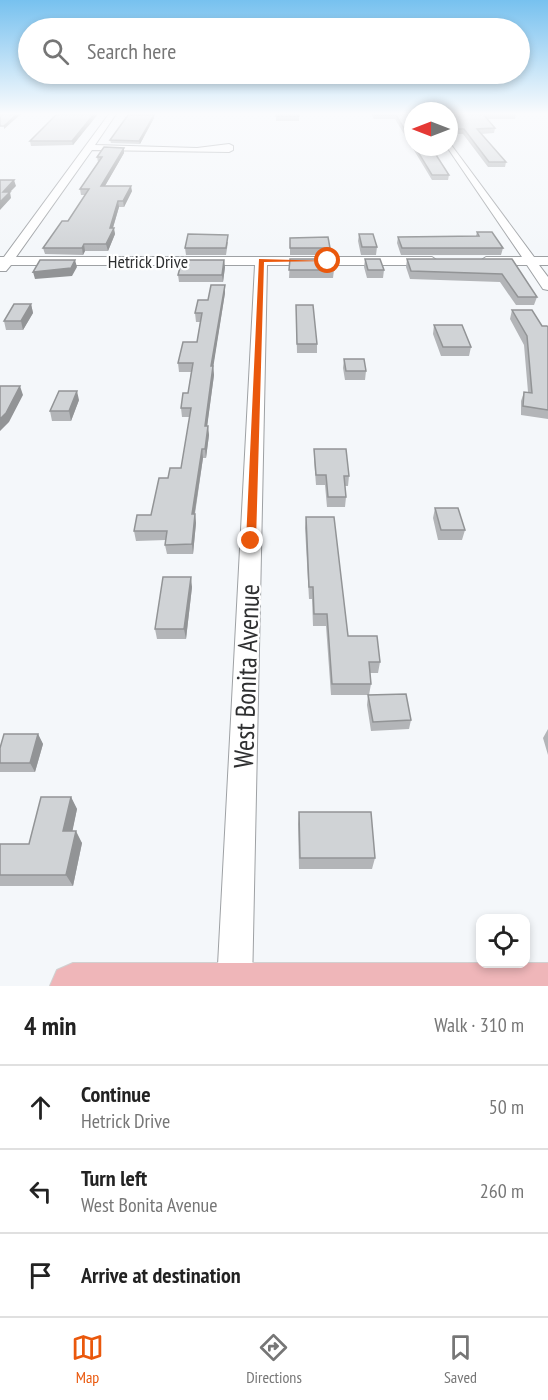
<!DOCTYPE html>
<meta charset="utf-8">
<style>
:root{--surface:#fff;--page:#f6f6f6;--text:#222;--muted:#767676;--line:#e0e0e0;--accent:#ea580c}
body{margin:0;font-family:"PT Sans Narrow",sans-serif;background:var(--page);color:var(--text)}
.controls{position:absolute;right:18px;bottom:18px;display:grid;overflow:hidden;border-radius:12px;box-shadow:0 3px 9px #0003}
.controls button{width:54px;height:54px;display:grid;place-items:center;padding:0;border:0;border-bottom:2px solid var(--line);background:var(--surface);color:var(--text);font:30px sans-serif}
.compass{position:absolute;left:404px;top:102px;width:54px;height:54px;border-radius:50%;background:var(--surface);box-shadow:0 3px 9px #0003;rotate:270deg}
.stop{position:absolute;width:18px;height:18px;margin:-14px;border:4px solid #ea580c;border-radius:50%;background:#fff}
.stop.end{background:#ea580c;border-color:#fff;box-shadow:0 2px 6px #0008}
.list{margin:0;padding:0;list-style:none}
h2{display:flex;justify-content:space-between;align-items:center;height:78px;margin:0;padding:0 24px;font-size:26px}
h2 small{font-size:20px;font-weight:400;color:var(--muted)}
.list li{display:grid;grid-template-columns:39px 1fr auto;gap:18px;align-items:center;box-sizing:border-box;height:84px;padding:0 24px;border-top:2px solid var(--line)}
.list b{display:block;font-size:22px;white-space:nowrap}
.list p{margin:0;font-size:20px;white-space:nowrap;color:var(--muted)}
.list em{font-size:20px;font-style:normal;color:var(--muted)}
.icon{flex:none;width:33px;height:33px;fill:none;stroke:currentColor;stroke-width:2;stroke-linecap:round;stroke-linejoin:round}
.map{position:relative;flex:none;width:548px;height:986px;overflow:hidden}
.search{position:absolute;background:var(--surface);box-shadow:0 3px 9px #0003;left:18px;right:18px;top:18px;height:66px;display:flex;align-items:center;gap:15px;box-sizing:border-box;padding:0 21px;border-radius:33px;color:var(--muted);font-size:22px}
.sheet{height:330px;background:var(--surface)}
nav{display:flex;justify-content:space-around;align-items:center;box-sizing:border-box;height:84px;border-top:2px solid var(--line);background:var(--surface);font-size:16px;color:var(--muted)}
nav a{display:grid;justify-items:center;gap:3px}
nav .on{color:var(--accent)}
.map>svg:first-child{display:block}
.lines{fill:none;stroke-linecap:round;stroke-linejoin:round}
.minor-casing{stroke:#9ea1a4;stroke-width:2}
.major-casing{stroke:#d1d1d1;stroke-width:2}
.minor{fill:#fff;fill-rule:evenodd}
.major{fill:#efb6b9;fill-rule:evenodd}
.wall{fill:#b3b5b8}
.shaded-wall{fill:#929496}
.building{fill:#d0d3d6;stroke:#929496;stroke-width:1.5}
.route{fill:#ea580c}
.labels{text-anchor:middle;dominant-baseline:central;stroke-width:4.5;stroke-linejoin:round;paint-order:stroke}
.far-street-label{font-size:18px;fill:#2e2f30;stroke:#fff}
.near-street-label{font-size:27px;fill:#2e2f30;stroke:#fff}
</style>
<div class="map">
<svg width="548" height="986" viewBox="0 0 548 986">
<rect width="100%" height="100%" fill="#f4f7fa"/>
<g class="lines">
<g class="minor-casing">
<path id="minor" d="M109,114H116L95,145L197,148L229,144L233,146V150L229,152L92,150L16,257H432L438,261L432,265H267L252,986L217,984L255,265H11L6,271H0V257H4Z
M449,142L534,257H548V265H539L548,277V290L543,289L527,265H486L480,261L486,257H522L447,147Z"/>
</g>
<g class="major-casing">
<path id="major" d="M73,963H548V986H50L57,970Z"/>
</g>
<use href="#minor" class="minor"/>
<use href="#major" class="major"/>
</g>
<path class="wall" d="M57,114H98L73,145L31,146L30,141Z
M276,114H299V121H276Z
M371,114H413V147H431L449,175L448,180H432L395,119H374Z
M449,114H516L515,119H487L495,128L494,133L481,134L506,162L505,167H488L463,134H456L449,125Z
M154,115V118L140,144L111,143L110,140Z
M124,148V153L105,186L132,191L124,207H119L113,228L115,234L108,251H85L83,255L45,254L43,248L68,221L85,195H81L80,189L98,162L97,157Z
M477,232L503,248L501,255H401L397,243L398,237L476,236Z
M359,234L377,247L376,255H361L358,241Z
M290,238L330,248V255H290Z
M228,242L226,255H186L185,248Z
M290,259L334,270L333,278H289Z
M365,259L384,270L383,278H367L364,267Z
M407,259H512L537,297L534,305H516L500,282L410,279L406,267Z
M225,267L223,282H179L178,275Z
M225,285V293L213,366L214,375L207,426L209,435L206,458H203L195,514L196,523L193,554H167L165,545L166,540L136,541L134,531L151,515L168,478L181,468L190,417H182L181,408L188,393L191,372H179L178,363L197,342L200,322H196L195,313Z
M31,304L33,313L23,330H6L4,321Z
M296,305L317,344V353H297Z
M512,310L542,326L548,327V419L521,415V401L524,392H528L524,345L510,319Z
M434,325L471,347L469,356H441L433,334Z
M344,359L366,371L365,380H345L343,368Z
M79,400L71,421H52L50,411Z
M314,449L349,476L348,486H345L346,497L345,507H327L325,485H316L314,458Z
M435,508L465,530L462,540H438L433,518Z
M306,517L348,636L380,662L378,673H370L371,684L369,695L411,720L409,729L371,731L367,705L368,695H331L326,626H313L312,599H309L305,528Z
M192,587L186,639H157L155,629Z
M548,729V755L543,738Z
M38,734L43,744L35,772H0V748Z
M71,797L77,809L72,831L82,843L73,886H0V844H29Z
M299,812L375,858L372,869H299L298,824Z"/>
<path class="shaded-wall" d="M17,114H21L4,129V126Z
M94,114H98L73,145L72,141Z
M154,115V118L140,144L139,141Z
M124,148V153L102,191L101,186Z
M14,180L16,186L10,192L11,198L0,210V202L3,192Z
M131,186L132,191L124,207L123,201Z
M118,201L119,207L111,234L114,228L115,234L108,251L106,244Z
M84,244L85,251L83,255L82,248Z
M75,260L77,267L72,276L35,279L33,272Z
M224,260L225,267L223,282L222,275Z
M225,285V293L212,375L211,366Z
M31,304L33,313L23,330L21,321Z
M213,366L214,375L206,435L205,426Z
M20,386L23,395L9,422L0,431V419Z
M77,391L79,400L71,421L69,411Z
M208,426L209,435L206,458L205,449Z
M202,449L203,458L193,524L192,514Z
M195,514L196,523L193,554L192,544Z
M191,577L192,587L186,639L184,629Z
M38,734L43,744L35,772L30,763Z
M71,797L77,809L70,843L63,831Z
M76,831L82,843L73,886L66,875Z"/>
<path class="building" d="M0,114H17L4,126H0Z
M57,114H94L72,141H30Z
M276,114H299V116H276Z
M374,114H413V143L396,115H374Z
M449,114H483L495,128L477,129L506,162H489L464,129H457L449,120Z
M128,115H154L139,141L110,140Z
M104,147L124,148L101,186H131L123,201H118L110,228H114L106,244H84L82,248H43L62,221H68L89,189H80L102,157H97Z
M415,147H431L449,175H432Z
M0,180H14L3,192H10L0,202Z
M477,232H492L503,248H402L398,237L479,236Z
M188,234L228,235L226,248H185Z
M359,234H373L377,247H362Z
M328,237L330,248H290V238Z
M290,259H332L334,270H289Z
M365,259H380L384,270H368Z
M407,259H512L537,297H518L502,274L411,271Z
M40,260H75L71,268L33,272Z
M182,260H224L222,275H178Z
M211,285H225L211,366H213L205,426H208L205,449H202L192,514H195L192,544L165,545L167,531H134L137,515H151L159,478H168L170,468H181L191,408H181L183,393H188L193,363H178L183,342H197L202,313H195L198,300H208Z
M14,304H31L21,321H4Z
M296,305H313L317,344H297Z
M512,310H532L542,326H547L548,327V410L523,406L524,392L532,393L527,336Z
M434,325H462L471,347H443Z
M344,359H364L366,371H346Z
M0,386H20L6,413L0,419Z
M59,391H77L69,411H50Z
M314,449H346L349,476H344L346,497H328L326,475H316Z
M435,508H458L465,530H441Z
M306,517H334L348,636H377L380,662H369L371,684H332L327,614H314L313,587H309Z
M163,577H191L184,629H155Z
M406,694L411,720L373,722L368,695Z
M4,734H38L30,763H0V748Z
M41,797H71L63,831H76L66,875H0V844H29Z
M299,812H371L375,858H300Z"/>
<linearGradient id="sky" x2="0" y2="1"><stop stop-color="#77c1ef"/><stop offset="0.45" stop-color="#fafbfd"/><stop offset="1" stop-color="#fafbfd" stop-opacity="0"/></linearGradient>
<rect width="548" height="252" fill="url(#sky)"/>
<path class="route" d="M259,259L331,261L264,262L256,541L251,545L246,541Z"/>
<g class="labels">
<g class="far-street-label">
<text x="148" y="261">Hetrick Drive</text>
</g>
<g class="near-street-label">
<text transform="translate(246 676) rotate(-88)">West Bonita Avenue</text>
</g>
</g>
</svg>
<div class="controls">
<button><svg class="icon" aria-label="locate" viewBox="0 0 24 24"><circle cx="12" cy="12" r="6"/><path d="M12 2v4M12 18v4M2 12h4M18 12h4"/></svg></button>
</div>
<svg class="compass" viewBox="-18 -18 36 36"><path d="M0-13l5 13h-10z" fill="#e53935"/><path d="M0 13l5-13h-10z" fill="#767676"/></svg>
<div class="stop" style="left:328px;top:261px"></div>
<div class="stop end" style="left:251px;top:541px"></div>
<div class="search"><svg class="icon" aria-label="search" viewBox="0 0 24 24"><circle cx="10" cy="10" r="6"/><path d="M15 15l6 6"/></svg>Search here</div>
</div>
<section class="sheet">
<h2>4 min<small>Walk · 310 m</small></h2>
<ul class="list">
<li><svg class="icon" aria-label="ahead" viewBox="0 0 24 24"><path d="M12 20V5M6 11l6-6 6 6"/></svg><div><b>Continue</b><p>Hetrick Drive</p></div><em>50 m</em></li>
<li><svg class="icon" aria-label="left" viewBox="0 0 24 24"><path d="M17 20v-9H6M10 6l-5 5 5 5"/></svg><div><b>Turn left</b><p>West Bonita Avenue</p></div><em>260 m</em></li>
<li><svg class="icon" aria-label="arrive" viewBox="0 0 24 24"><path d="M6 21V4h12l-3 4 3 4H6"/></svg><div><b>Arrive at destination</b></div></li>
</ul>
</section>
<nav>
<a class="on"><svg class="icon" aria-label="map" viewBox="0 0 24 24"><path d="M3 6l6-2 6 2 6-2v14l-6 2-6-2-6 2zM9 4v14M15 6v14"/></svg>Map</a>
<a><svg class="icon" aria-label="directions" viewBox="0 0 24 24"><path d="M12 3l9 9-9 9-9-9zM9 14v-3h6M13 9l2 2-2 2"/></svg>Directions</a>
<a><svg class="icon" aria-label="saved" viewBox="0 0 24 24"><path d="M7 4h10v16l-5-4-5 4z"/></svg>Saved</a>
</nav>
